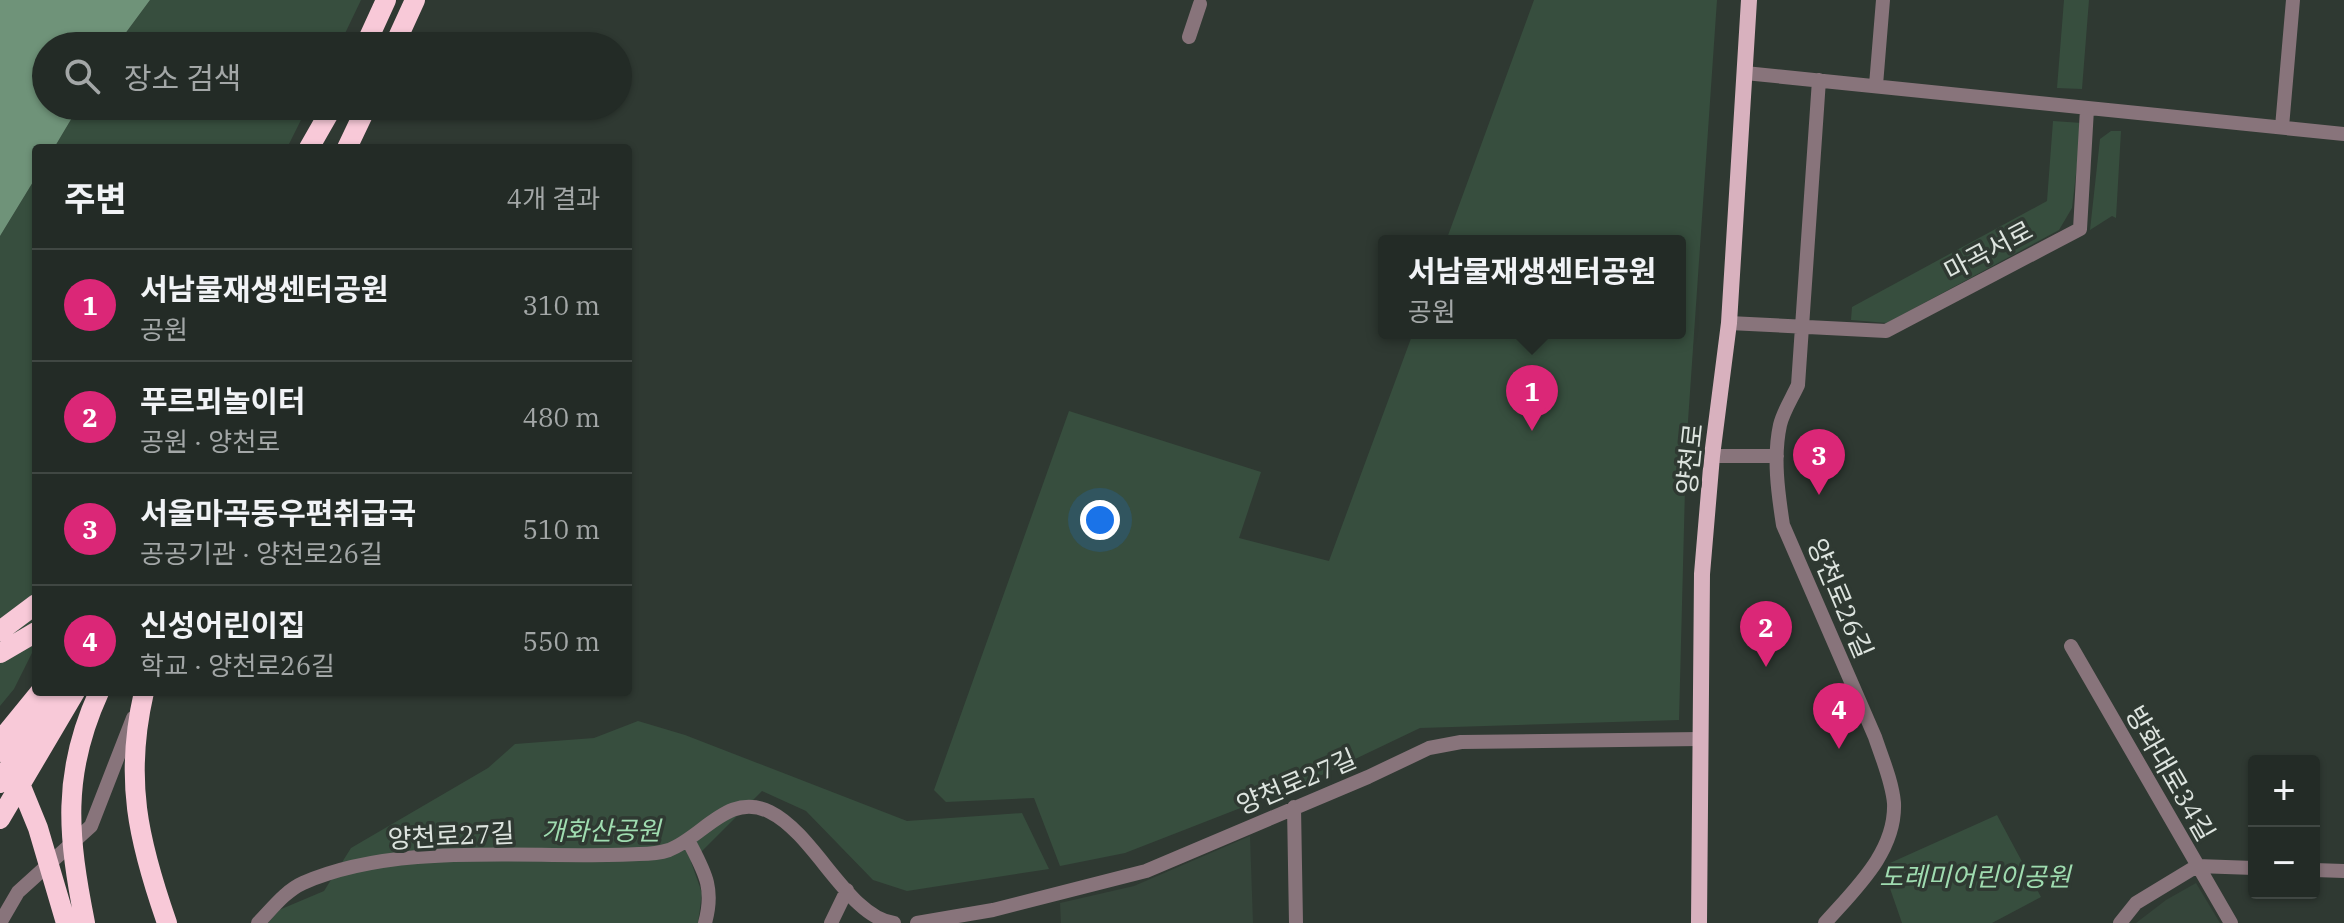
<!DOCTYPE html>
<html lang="ko">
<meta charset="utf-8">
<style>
:root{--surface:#232b26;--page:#2f3732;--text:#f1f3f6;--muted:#a3a7a7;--line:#404743;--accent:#db2777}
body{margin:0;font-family:"IBM Plex Serif","Noto Sans KR",serif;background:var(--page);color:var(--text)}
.controls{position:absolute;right:24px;bottom:24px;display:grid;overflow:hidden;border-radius:8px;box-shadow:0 2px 6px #0004}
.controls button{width:72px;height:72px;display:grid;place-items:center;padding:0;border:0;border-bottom:2px solid var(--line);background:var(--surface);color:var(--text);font:40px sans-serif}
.you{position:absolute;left:1100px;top:520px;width:28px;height:28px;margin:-20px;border:6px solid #fff;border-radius:50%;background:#1a73e8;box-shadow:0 0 0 12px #1a73e833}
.badge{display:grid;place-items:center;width:52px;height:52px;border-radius:50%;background:var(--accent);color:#fff;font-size:26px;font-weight:700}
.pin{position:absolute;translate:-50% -66px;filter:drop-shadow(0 2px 4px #0008)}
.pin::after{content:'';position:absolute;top:42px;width:28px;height:24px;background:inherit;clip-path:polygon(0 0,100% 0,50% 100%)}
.popup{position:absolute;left:1378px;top:235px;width:308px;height:104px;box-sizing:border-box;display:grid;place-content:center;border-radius:8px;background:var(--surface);filter:drop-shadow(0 2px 6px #0005);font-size:26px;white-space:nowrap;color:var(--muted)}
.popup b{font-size:30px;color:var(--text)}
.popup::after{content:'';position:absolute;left:50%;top:100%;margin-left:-16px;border:16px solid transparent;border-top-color:var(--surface)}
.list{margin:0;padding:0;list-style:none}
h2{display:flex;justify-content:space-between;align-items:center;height:104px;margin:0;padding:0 32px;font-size:34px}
h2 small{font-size:26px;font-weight:400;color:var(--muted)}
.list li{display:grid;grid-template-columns:52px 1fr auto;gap:24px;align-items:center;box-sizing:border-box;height:112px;padding:0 32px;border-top:2px solid var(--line)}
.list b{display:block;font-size:30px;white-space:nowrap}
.list p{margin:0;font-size:26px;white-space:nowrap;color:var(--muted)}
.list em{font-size:26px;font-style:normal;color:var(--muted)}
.icon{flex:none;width:44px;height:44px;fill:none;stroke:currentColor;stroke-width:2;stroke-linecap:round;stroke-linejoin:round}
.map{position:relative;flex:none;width:2344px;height:923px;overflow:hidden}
.search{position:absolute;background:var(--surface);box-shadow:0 2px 6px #0004;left:32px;top:32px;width:600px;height:88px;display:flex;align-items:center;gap:20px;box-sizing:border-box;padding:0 28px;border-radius:44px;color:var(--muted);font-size:30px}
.panel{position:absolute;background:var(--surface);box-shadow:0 2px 6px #0004;left:32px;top:144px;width:600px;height:552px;border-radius:8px}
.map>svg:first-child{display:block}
.built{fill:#35453a}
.green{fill:#374e3e}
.water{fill:#6f9379}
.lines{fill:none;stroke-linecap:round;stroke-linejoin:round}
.minor{stroke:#88747b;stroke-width:14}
.major{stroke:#d8b1be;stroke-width:16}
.highway{stroke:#f8c9d8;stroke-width:20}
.labels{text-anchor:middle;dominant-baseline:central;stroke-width:7;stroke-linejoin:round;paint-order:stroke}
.street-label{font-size:26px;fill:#dde4df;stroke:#2f3932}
.park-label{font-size:26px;font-style:italic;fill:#9fdcb0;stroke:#2f3932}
</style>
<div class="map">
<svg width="2344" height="923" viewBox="0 0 2344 923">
<rect width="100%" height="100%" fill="#2f3932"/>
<path class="built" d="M1250,836L1253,923H1061L1060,903L1134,886Z
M2196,883L2220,923H2136L2166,900Z"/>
<path class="green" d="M150,0H361L339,46H116Z
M1534,0H1717L1686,450L1679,720L1420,728L1307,782L1125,853L1060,866L1034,798L946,802L934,790L1069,411L1261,472L1239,538L1329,561L1413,333H1680V241H1446Z
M2064,0H2089L2082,89L2057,88Z
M79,106H308L287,148H54Z
M2053,121L2082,123L2072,208L2059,230L1887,323L1851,320L1852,307L2047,201Z
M2111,131H2121L2116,218L2112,216L2090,230L2100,139Z
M36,177V645L14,689L0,706V236Z
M638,721L685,735L907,821L1022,813L1049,869L907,891L873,880L806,811L762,791L691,862L702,893L698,923H268L279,910L324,891L351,848L488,768L515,744L594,738Z
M1997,815L2041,897L1992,923H1902L1885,874L1890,863Z"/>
<path class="water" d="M0,0H150L116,46H46V106H79L54,148H36V177L0,236Z"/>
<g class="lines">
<path class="minor" d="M1189,37L1200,4
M1745,73L2344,134
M1819,80L1798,385C1792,398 1783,412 1780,425C1773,457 1778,493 1783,525L1875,737C1882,758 1892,781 1894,803C1896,852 1855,889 1825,923
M1876,85L1883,0
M2282,127L2293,0
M1729,323L1886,331L2080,229L2087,109
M1712,456H1777
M2071,646L2231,923
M1294,807L1296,923
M688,840C704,871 715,887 705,923
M2314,870L2344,871
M0,923L18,892L91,826L133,718
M258,923C271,910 285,891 303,883C401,840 533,860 639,854C648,854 660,853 669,850C703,837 729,791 770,812C815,834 848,917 894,923
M831,923L847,890
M917,923L993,910L1146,871L1368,777L1429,748L1461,742L1700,739
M2120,923L2136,903L2197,866L2254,868"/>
<path class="major" d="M1699,923L1702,574L1712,456L1729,323L1749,0"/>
<path class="highway" d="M365,46L386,0
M394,46L415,0
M309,148L333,106
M347,148L367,106
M0,631L36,604
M0,653L36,632
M144,692C124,779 138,840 167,923
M0,735L38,828L66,923
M0,741L40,692
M0,783L53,692
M0,819L75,692
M85,923C68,837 61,775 99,692"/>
</g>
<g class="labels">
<g class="street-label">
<text transform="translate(1988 250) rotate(-28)">마곡서로</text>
<text transform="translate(1689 459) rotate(-84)">양천로</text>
<text transform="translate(1841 598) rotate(67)">양천로26길</text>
<text transform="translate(2171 773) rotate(60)">방화대로34길</text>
<text transform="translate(1296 781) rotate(-23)">양천로27길</text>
<text transform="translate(451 835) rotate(-3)">양천로27길</text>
</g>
<g class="park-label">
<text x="601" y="830">개화산공원</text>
<text x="1975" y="876">도레미어린이공원</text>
</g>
</g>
</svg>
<div class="controls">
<button>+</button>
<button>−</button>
</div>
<div class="you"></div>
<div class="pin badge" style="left:1532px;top:431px">1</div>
<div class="popup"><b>서남물재생센터공원</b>공원</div>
<div class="pin badge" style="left:1766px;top:667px">2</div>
<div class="pin badge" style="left:1819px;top:495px">3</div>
<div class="pin badge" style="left:1839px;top:749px">4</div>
<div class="search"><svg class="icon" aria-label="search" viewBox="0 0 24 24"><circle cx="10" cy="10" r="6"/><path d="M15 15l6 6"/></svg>장소 검색</div>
<section class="panel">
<h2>주변<small>4개 결과</small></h2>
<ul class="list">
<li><span class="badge">1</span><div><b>서남물재생센터공원</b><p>공원</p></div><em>310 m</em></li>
<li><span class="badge">2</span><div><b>푸르뫼놀이터</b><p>공원 · 양천로</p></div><em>480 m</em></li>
<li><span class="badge">3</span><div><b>서울마곡동우편취급국</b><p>공공기관 · 양천로26길</p></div><em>510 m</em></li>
<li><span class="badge">4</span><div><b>신성어린이집</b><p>학교 · 양천로26길</p></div><em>550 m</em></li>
</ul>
</section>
</div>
